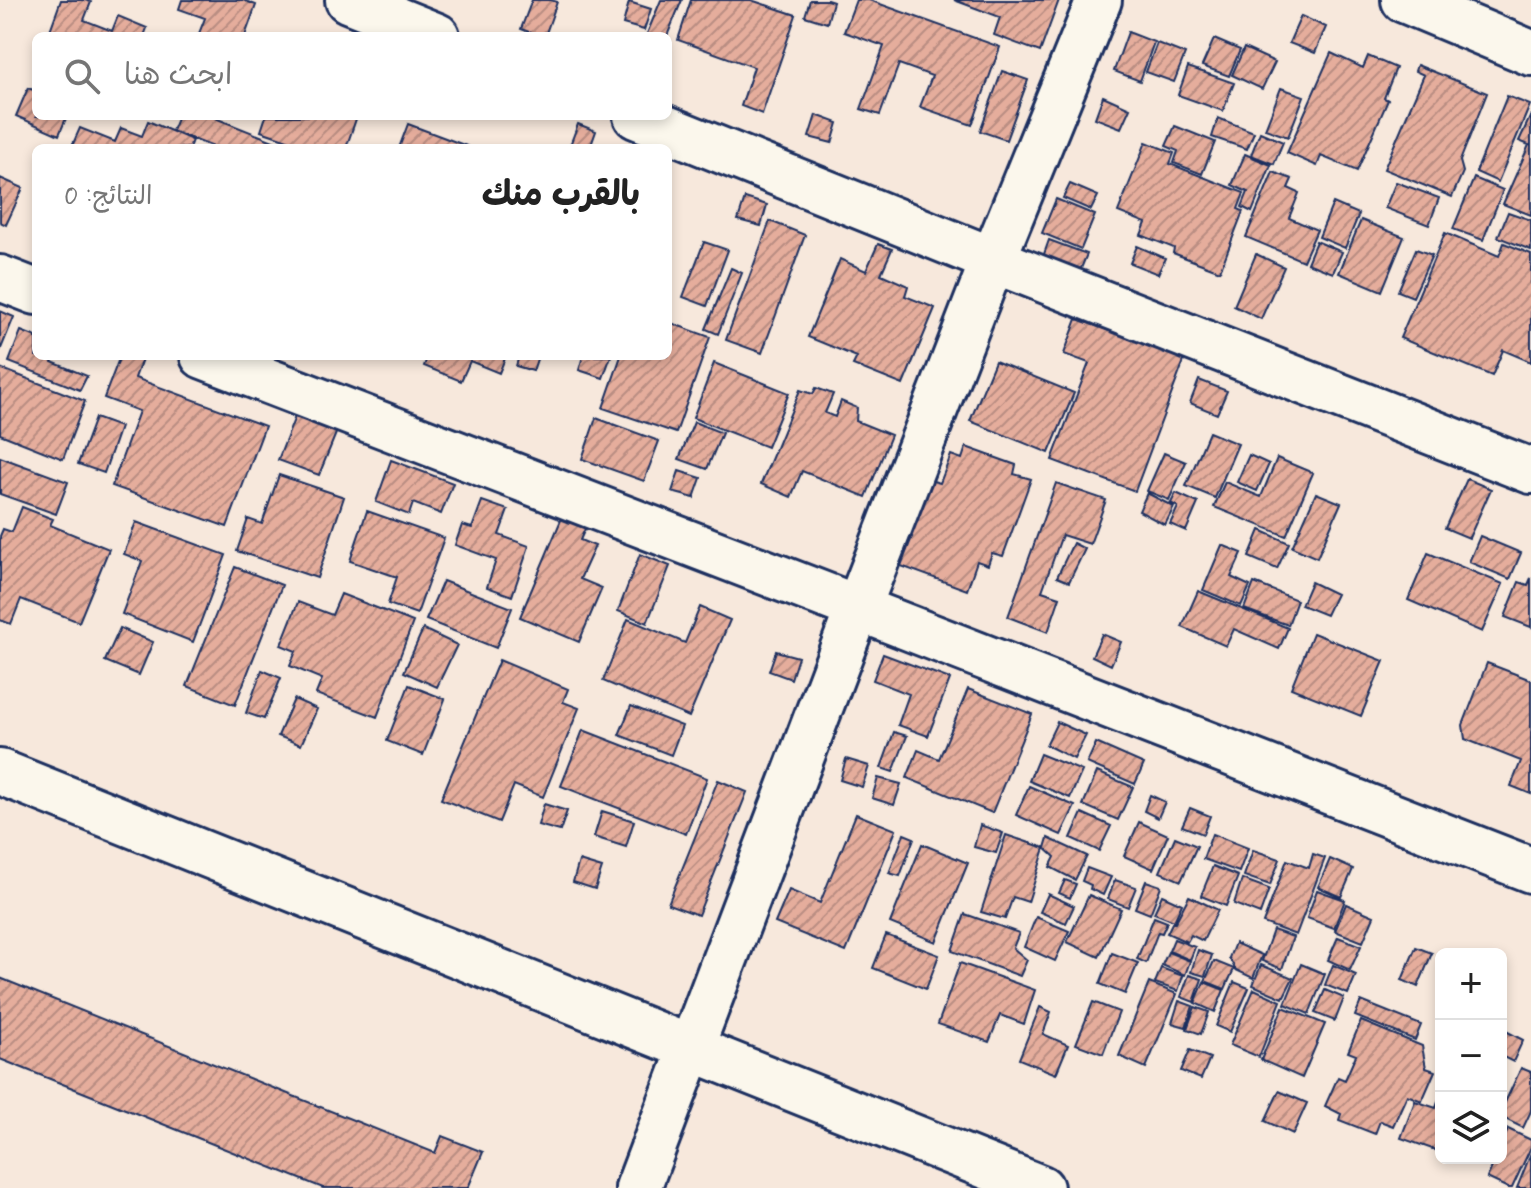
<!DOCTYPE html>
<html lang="ar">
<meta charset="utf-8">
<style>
:root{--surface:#fff;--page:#f2f2f2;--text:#222;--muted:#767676;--line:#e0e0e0}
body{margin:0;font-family:Mynerve,"Playpen Sans Arabic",sans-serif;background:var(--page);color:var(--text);direction:rtl}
.controls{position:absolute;right:24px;bottom:24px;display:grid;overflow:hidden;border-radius:12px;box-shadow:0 4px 12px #0003}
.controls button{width:72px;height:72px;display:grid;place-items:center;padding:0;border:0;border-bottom:2px solid var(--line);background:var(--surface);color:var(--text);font:40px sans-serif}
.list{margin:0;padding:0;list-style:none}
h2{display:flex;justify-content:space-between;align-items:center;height:104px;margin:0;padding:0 32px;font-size:34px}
h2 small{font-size:26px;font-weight:400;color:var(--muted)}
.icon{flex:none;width:44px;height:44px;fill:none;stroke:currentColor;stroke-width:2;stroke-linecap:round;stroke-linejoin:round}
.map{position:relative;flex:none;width:1531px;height:1188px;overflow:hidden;direction:ltr}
.search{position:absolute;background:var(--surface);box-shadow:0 4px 12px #0003;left:32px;top:32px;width:640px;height:88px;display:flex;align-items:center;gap:20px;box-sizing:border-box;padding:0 28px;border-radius:12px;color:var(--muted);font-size:30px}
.panel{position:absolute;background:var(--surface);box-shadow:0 4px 12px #0003;left:32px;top:144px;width:640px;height:216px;border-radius:12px;direction:rtl}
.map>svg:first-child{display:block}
.building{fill:url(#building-hatch);stroke:#1b2f5e;stroke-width:2}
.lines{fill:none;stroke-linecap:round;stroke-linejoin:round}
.street-casing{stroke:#1b2f5e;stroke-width:50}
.secondary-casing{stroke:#1b2f5e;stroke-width:50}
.street{stroke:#fbf7ec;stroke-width:44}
.secondary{stroke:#fbf7ec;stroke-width:44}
</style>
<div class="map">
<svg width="1531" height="1188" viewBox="0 0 1531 1188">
<defs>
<pattern id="building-hatch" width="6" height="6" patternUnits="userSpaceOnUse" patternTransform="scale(2)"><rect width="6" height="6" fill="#e5ad9c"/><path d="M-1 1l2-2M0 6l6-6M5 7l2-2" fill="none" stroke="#b98d82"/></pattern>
</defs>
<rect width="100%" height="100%" fill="#f7e8dc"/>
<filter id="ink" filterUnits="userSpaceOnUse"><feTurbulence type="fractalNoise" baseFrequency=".0125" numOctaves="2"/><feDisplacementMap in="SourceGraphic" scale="16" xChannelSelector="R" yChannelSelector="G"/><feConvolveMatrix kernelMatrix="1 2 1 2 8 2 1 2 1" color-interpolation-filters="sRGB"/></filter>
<g filter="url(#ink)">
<path class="building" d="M61,0H85L91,2L84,20L112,31L118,16L147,28L144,36H48Z
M182,0H243L256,5L245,36H198L205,18L179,9Z
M532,0H551L557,2L545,36H540L521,29Z
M661,0H682L667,36H646Z
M691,0H751L796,15L762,114L741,106L754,67L678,40Z
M810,0H827L833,2L827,23L805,16Z
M856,0H869L1000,47L972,125L920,107L932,76L899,64L880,115L861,109L884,46L844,32Z
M954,0H1059L1040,52L994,35L1000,17Z
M629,2L651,9L644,30L623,24Z
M1301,16L1326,27L1315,53L1289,43Z
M1128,32L1154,42L1140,81L1114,71Z
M1214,39L1240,50L1229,76L1202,66Z
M1157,43L1185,54L1174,82L1146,72Z
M1244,48L1275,62L1262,89L1232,75Z
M1331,53L1363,68L1368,56L1396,68L1384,98L1388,100L1357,171L1321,156L1317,166L1287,153Z
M1417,65L1487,93L1460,161L1463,172L1452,197L1384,169L1424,75L1415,71Z
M1188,67L1234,83L1223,111L1178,95Z
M1002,71L1028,80L1006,140L980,131Z
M28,88L36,91V116H67L59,135L16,116Z
M1281,88L1304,96L1288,137L1265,129Z
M1103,96L1130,108L1121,128L1095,118Z
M1507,96L1530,105L1498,182L1476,172Z
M816,115L838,123L832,143L809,137Z
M1531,115V215L1503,204L1529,145L1519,141Z
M178,116H215V118L291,148H216L172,131Z
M266,116H357L346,148H311L261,131Z
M1218,118L1254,132L1247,149L1212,137Z
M148,121L192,140L189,148H76L72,146L80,128L115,142L121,128L142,136Z
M408,124L472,148H399Z
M578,124L596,131L590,148H569Z
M1175,126L1215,142L1202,174L1174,163L1178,151L1166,146Z
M1260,132L1283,142L1274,164L1251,155Z
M1146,142L1174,153L1170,164L1244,193L1238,209L1243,211L1220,271L1173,253L1174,248L1141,235L1146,223L1118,212Z
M1245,154L1271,165L1252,212L1242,207L1248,192L1232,185Z
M1273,172L1292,179L1288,188L1299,193L1289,218L1317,230L1303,261L1246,237Z
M0,178L23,188L6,225L0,222Z
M1474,178L1503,190L1483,240L1453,229Z
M1396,182L1439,198L1429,225L1385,208Z
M1070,184L1098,196L1091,210L1063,198Z
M745,198L767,205L761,226L738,220Z
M1056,199L1095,215L1081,249L1042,233Z
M1333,203L1359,214L1345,248L1319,237Z
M1508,212L1531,220V250L1498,237Z
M1361,220L1404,237L1382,291L1339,273Z
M770,221L805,235L762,353L726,340Z
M1445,233L1499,256L1504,243L1531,254V362L1503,350L1492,376L1400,338Z
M1049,240L1087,254L1080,271L1043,257Z
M1316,241L1342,252L1333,273L1307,263Z
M704,242L728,250L707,306L683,297Z
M878,244L892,249L881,274L908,286L905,296L935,308L903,385L853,365L857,357L808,337L840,259L866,271Z
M1137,246L1165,258L1158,274L1130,263Z
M1416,249L1432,255L1413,297L1398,291Z
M1256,254L1284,267L1261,319L1234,306Z
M731,268L742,273L718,334L706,329Z
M0,311L14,317L0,351Z
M1077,319L1185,358L1135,491L1052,460L1089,363L1064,354Z
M668,322L710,337L676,433L603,408L621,356H668Z
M21,331L36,337V356H55L52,362L87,376L80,390L9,362Z
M120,356H143L135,378L265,426L227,527L112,486L139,411L104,398Z
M422,356H506L499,373L470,361L461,381L424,366L427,358Z
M519,356H538L533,371L516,366Z
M583,356H611L603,378L579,370Z
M995,361L1074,393L1049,453L970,421Z
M714,363L789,393L767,447L693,418Z
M0,368L85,401L63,459L0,434Z
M1199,380L1227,391L1217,414L1190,403Z
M816,388L833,394L825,413L835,417L841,401L857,408L856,421L891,435L866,497L802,471L791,497L761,484L800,390L813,394Z
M298,409L339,426L319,475L278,460Z
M95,418L120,427L104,473L78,464Z
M596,418L659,441L644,481L582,459Z
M694,422L722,433L707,469L679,459Z
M1209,432L1238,444L1215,498L1186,486Z
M966,447L1016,465L1014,474L1031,479L1003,556L992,553L988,565L977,561L967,590L901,566L912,537L905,535L926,479L940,483L951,455L962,459Z
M1164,453L1186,462L1169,500L1147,491Z
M1249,455L1269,464L1257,491L1237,482Z
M0,457L68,482L56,514L0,494Z
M1277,458L1313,473L1286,536L1214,507L1225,482L1261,497Z
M391,460L453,483L441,514L413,503L409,515L376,502Z
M679,471L701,478L694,498L672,492Z
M279,475L344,497L317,578L237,551L248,519L262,524Z
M1467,479L1491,489L1469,538L1445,528Z
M1056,483L1106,500L1090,544L1062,535L1042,591L1060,597L1048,632L1008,617Z
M1147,493L1174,507L1165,525L1139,511Z
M1176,493L1198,503L1186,531L1170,524L1178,507L1171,503Z
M1316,493L1341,503L1317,558L1292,547Z
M482,501L508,510L499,535L529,546L512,596L487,587L496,560L455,545L462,525L472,528Z
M22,507L53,519L50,525L109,549L79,622L21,599L11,624L0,620V536L3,529L12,532Z
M566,508L590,518L580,540L595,546L580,579L602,588L579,642L520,617Z
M367,511L444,538L417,614L388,604L397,577L350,561Z
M136,522L226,555L193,642L122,614L142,561L124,554Z
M1260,530L1289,543L1277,569L1249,557Z
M1480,536L1521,553L1510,579L1469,562Z
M1073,543L1085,549L1069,582L1057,577Z
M1222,545L1242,553L1231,577L1250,586L1241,606L1203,590Z
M1428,553L1503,584L1482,632L1408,600Z
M640,554L670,566L647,623L618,611Z
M235,567L282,585L235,705L187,686Z
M1531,578V627L1505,617L1519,582L1528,585Z
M443,581L512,608L496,648L426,620Z
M1311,582L1336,594L1326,615L1301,605Z
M1254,583L1297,600L1288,625L1244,609Z
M1198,591L1288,628L1279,649L1234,629L1226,646L1182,627Z
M341,594L413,622L377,717L316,694L322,679L290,666L296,651L281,645L298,602L332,615Z
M700,607L730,620L689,717L603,681L628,619L685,643Z
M120,628L153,642L139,675L105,661Z
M423,629L457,645L437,687L404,672Z
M1313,633L1384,661L1361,716L1291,688Z
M1102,634L1121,642L1111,665L1092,656Z
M776,651L798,657L791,679L769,671Z
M883,654L950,679L928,736L898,725L909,694L873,680Z
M499,660L568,689L563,702L579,708L543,797L514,785L499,822L441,799Z
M1487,663L1531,680V794L1511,786L1521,761L1465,739L1463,725Z
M262,670L281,678L264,719L246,713Z
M409,685L445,699L423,755L387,741Z
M968,689L1032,714L992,813L907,778L918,750L939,759Z
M294,699L317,709L301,745L278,736Z
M631,706L682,726L671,755L619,735Z
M1057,722L1086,735L1074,759L1046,745Z
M583,730L707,778L686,834L561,786Z
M894,732L907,736L893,772L881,768Z
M1096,743L1144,764L1135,784L1087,763Z
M1040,754L1082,771L1070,798L1029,781Z
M846,759L869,766L862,787L840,780Z
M1097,772L1133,787L1118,820L1083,805Z
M878,778L901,784L894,805L872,798Z
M718,780L747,792L698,915L668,904Z
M1029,786L1075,806L1061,835L1016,815Z
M1150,795L1165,802L1158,818L1144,811Z
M544,804L567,811L560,831L538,825Z
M1190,808L1210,816L1203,834L1182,826Z
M602,811L634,821L626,847L594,837Z
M1082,813L1111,826L1099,851L1071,838Z
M856,814L896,830L846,952L775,923L789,890L820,903Z
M1139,822L1168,835L1153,869L1124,856Z
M980,825L1003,833L996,853L974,847Z
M904,834L914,838L900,876L889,873Z
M1212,834L1248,848L1239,872L1203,859Z
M1006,835L1045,848L1028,902L1013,897L1005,919L981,912Z
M1175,837L1197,846L1181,881L1160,872Z
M1048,838L1087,856L1075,880L1050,867L1055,857L1045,848Z
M922,844L968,863L936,942L890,923Z
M1253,850L1280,859L1270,885L1244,876Z
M1313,854L1325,858L1296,935L1263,923L1287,860L1309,868Z
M1330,859L1353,869L1341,897L1318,887Z
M579,861L602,868L595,889L573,882Z
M1213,866L1238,876L1226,906L1201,896Z
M1087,868L1111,877L1103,895L1090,889L1091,885L1082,881Z
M1242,879L1269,889L1260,914L1234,904Z
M1065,880L1076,884L1070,898L1059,893Z
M1115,880L1136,887L1128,907L1108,899Z
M1146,881L1161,886L1150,914L1135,908Z
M1317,890L1345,900L1334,928L1307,918Z
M1048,894L1074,906L1066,923L1040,912Z
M1089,895L1121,909L1099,957L1067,942Z
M1162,895L1182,904L1174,921L1154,913Z
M1189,896L1218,910L1203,941L1191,935L1187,942L1167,933L1172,923H1175Z
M1346,904L1374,916L1363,942L1335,931Z
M965,914L1019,933L1013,948L1027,960L1020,976L952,951Z
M1036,917L1069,931L1055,961L1024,947Z
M1154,917L1167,922L1162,933L1158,932L1146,963L1137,959Z
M1273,930L1293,937L1282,969L1262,961Z
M886,935L939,955L926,989L873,968Z
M1338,937L1361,946L1350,970L1328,960Z
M1174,939L1195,947L1190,960L1169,951Z
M1235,943L1262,955L1253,978L1236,970L1229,958Z
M1416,947L1432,953L1418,987L1402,980Z
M1198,950L1212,955L1205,976L1191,972Z
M1168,952L1190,961L1185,975L1162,965Z
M1112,953L1138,963L1125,994L1100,984Z
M1214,961L1234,969L1225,989L1205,981Z
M960,963L1035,990L1024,1024L1000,1015L989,1042L938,1024Z
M1301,964L1325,974L1309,1014L1285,1004Z
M1261,965L1293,978L1283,998L1253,985Z
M1333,965L1356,975L1348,994L1325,985Z
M1161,968L1183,976L1178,991L1155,983Z
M1189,975L1202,979L1194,1002L1181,997Z
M0,978L435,1153L442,1136L483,1152L468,1188H323L0,1059Z
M1204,982L1224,990L1215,1012L1195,1003Z
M1234,982L1249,988L1230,1032L1216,1026Z
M1149,983L1177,994L1146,1068L1119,1056Z
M1254,989L1281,1001L1259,1057L1230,1045Z
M1325,990L1344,998L1335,1021L1315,1013Z
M1179,1001L1193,1006L1186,1027L1172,1023Z
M1361,1001L1421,1025L1415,1040L1355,1016Z
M1093,1002L1119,1012L1103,1054L1076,1044Z
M1040,1007L1051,1012L1043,1034L1068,1045L1056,1074L1019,1059Z
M1195,1007L1209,1012L1201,1034L1187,1029Z
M1283,1007L1325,1024L1302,1078L1261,1060Z
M1361,1021L1422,1046L1426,1068L1435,1071L1422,1101L1407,1095L1393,1126L1380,1121L1375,1134L1339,1120L1341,1114L1325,1106L1338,1077L1345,1080L1356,1055L1348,1052Z
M1506,1031L1523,1040L1513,1062L1501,1056V1041Z
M1190,1050L1210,1058L1201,1079L1181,1071Z
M1521,1068L1531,1072V1111L1523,1128L1501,1117V1111Z
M1279,1091L1307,1103L1293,1134L1265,1121Z
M1441,1093V1152L1401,1138L1415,1101L1436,1108Z
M1508,1129L1531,1140V1147L1512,1188H1508L1487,1178L1496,1158H1501V1146Z
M1531,1153V1188H1517Z"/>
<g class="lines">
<g class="street-casing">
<path id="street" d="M348,0L437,36
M1404,0L1531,53
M636,116L993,260L1531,471
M0,278L36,292
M203,356L858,608L1531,870
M638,1188L858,608L993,260L1099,0"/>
</g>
<g class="secondary-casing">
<path id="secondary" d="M0,772L1041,1188"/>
</g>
<use href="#street" class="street"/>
<use href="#secondary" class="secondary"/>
</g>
</g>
</svg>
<div class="controls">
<button>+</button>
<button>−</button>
<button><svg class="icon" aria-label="layers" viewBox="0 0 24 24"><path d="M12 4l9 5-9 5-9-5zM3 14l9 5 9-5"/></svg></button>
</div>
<div class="search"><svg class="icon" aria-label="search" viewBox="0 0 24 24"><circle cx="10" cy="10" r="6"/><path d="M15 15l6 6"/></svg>ابحث هنا</div>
<section class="panel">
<h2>بالقرب منك<small>النتائج: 0</small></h2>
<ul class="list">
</ul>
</section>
</div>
